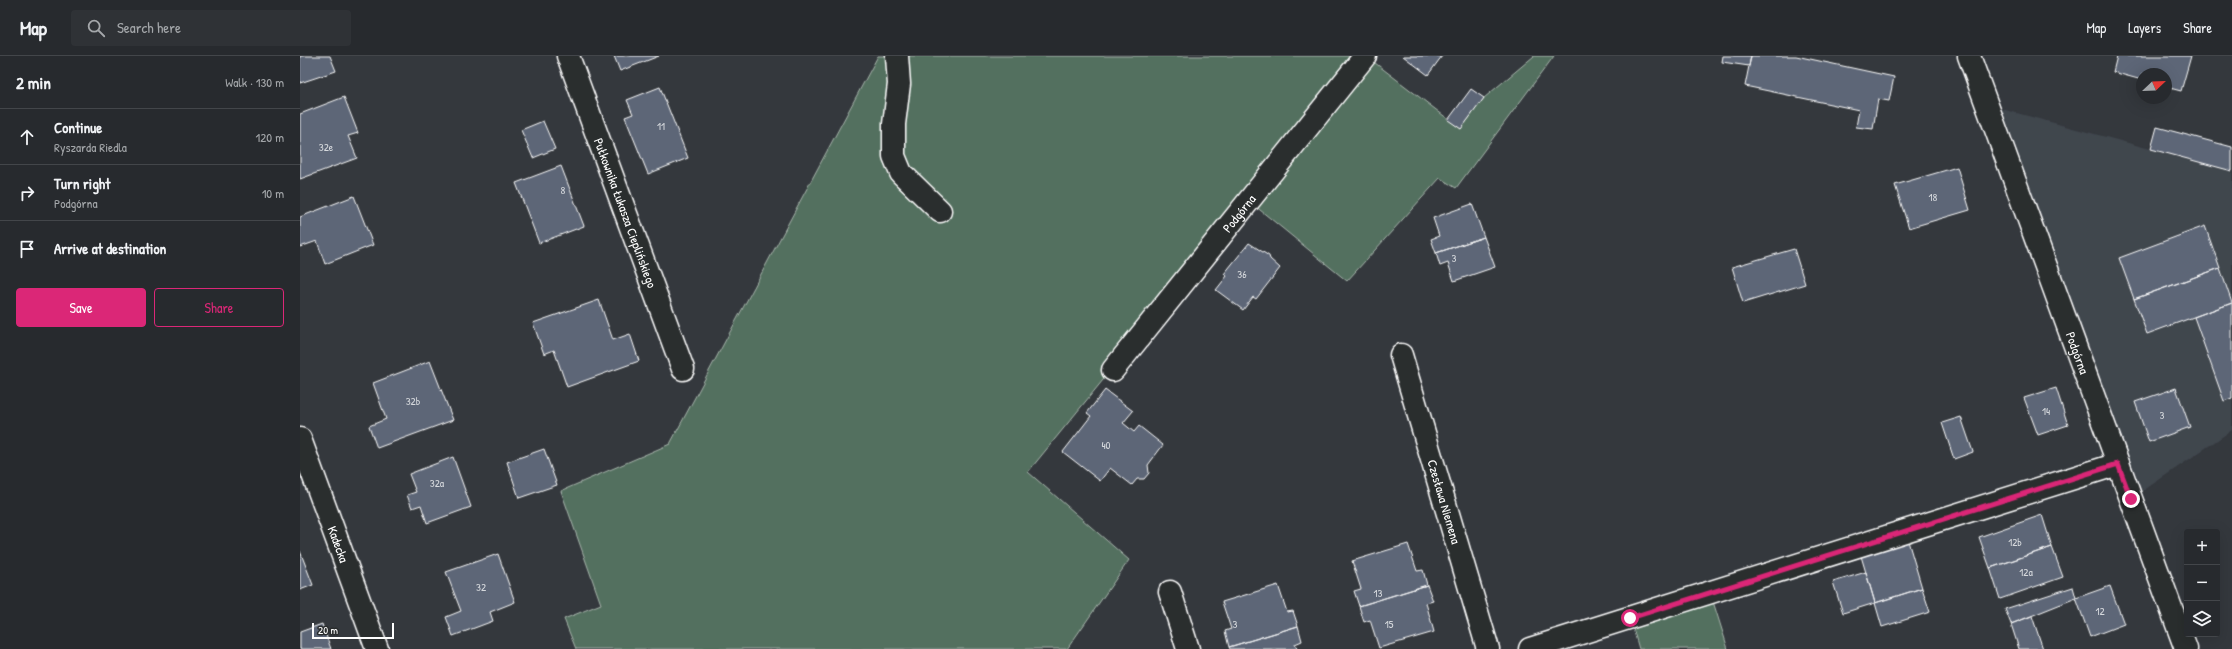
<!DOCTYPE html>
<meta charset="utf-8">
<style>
:root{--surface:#272a2e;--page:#2f3236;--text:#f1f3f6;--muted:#a4a7aa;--line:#43464a;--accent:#db2777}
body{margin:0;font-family:"Patrick Hand",sans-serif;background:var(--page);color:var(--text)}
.controls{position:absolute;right:12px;bottom:12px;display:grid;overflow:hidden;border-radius:4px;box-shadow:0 4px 16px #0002}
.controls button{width:36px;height:36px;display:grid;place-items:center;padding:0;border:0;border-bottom:1px solid var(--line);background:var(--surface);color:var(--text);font:20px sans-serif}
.compass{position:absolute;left:1836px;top:12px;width:36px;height:36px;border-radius:50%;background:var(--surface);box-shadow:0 4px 16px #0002;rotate:67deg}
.scale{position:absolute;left:12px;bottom:10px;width:82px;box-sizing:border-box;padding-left:4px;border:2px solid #fff;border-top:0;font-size:11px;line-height:14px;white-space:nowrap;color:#fff;-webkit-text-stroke:3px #2a2d2e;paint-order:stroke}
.stop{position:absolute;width:12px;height:12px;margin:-9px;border:3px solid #db2777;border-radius:50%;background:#fff}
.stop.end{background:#db2777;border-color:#fff;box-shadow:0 1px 4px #0008}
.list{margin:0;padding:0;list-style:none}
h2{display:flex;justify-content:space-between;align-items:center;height:52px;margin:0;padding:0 16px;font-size:17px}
h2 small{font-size:13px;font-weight:400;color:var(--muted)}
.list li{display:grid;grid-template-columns:26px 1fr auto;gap:12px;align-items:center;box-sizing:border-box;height:56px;padding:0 16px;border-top:1px solid var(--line)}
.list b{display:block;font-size:15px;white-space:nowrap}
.list p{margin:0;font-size:13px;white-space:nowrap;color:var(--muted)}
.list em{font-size:13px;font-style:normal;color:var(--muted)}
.actions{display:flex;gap:8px;padding:12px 16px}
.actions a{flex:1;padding:9px 0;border:1px solid var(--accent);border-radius:4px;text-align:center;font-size:14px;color:var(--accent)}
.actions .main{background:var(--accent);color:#fff}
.icon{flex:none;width:22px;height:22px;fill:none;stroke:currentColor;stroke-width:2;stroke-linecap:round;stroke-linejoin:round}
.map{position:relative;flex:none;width:1932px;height:593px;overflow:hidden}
header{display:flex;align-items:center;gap:24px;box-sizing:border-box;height:56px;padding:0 20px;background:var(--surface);border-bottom:1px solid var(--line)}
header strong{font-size:19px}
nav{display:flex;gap:22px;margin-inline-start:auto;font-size:14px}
.search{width:280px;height:36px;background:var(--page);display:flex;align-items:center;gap:10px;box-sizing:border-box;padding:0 14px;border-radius:4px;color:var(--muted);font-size:15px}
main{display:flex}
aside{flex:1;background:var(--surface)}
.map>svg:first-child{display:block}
.built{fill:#40464e}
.green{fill:#536f5e;stroke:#a9b7ae}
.building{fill:#5d6677;stroke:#fff}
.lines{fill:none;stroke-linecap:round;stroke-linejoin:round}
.minor-casing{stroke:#fff;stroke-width:25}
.minor{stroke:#2a2d2e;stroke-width:22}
.route{stroke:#db2777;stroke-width:5}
.labels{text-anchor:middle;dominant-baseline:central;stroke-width:3;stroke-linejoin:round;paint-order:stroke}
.number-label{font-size:11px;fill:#d6d9dd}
.street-label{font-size:13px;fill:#fff;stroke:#2a2d2e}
</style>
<header>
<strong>Map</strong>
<div class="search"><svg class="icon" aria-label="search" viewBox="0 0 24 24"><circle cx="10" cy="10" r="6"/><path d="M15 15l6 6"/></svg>Search here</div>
<nav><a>Map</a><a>Layers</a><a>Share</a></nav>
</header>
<main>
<aside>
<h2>2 min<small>Walk · 130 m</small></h2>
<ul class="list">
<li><svg class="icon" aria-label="ahead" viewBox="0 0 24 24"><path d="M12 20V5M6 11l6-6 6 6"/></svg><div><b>Continue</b><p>Ryszarda Riedla</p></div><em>120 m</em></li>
<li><svg class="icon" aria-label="right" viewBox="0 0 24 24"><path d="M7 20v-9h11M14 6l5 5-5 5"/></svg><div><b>Turn right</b><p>Podgórna</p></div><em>10 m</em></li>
<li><svg class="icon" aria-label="arrive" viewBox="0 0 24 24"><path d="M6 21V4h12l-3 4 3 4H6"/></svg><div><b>Arrive at destination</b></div></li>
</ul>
<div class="actions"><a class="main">Save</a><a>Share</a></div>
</aside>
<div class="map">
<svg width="1932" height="593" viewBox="0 0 1932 593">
<rect width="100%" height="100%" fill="#34383d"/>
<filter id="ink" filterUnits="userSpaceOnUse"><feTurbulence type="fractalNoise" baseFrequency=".025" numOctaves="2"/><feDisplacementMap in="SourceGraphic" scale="8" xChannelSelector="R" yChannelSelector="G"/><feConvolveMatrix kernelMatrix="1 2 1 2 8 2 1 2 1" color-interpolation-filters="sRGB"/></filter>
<g filter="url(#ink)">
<path class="built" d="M1687,49L1932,115V374L1831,443Z"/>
<path class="green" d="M578,0H1066L1161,73L1184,42L1234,0H1254L1156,132L1140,122L1047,225L949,145L728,416L829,504L767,593H276L264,563L301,548L261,435L370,388Z
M1410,536L1428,593H1339L1330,562Z"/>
<path class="building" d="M0,0H30L36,15L0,27Z
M314,0H359L320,15Z
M1103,0H1142L1128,19Z
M1423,0H1451L1449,10L1422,6Z
M1451,0H1496L1594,21L1589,45L1578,43L1573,73L1556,71L1559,54L1445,30Z
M1817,0H1891L1881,35L1866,31V18H1842V24L1813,16Z
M360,31L388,102L348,118L325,61L333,58L327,44Z
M1171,33L1184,42L1161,73L1148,64Z
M44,41L58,77L48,80L57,102L0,123V58Z
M243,65L255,93L233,102L221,74Z
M1857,71L1932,91V115L1851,93Z
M261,110L284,170L239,187L216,127Z
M1657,111L1670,154L1609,172L1595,129Z
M54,140L73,189L25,208L17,185L0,191V161Z
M1172,148L1184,181L1136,197L1131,183L1139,180L1133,162Z
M1905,170L1920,212L1834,243L1819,202Z
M1184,181L1195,211L1154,225L1148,207L1140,210L1136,197Z
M949,187L969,200L970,203L980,212L956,243L953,241L943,254L916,234L927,220L924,218Z
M1494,193L1505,228L1443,247L1432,211Z
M1920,212L1932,247L1847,278L1834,243Z
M299,244L313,284L330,278L339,305L267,331L254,294L244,298L233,267Z
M1932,247V342L1924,345L1894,261Z
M130,305L153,364L77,392L69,370L86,363L73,327Z
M1756,332L1768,369L1738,379L1724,342Z
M1876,332L1890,371L1849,386L1835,346Z
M805,334L833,355L823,367L834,376L839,370L863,389L848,409L849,417L844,423H837L832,429L810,412L800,425L763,396L791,360L787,357Z
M1661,361L1673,396L1654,403L1642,367Z
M244,393L257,429L219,442L207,406Z
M153,401L171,451L127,467L121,449L112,452L107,439L116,436L109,418Z
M1742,459L1752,491L1690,512L1679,481Z
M1608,485L1622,532L1575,547L1561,500Z
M1108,488L1117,515L1123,514L1127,529L1059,550L1054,535L1061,533L1052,505Z
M1752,491L1763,521L1700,543L1690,512Z
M0,495L13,529L0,534Z
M198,498L215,546L190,556L193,565L153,580L146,561L161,555L146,516Z
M1566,516L1575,547L1543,557L1533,526Z
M978,529L987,556L993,555L998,570L929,591L925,575L931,573L922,546Z
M1127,529L1133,545L1126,547L1134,576L1079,592L1070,564L1064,566L1059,550Z
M1810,530L1824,568L1790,581L1776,542Z
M1773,531L1776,542L1711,568L1705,553Z
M1622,532L1630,556L1582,571L1575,547Z
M1732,560L1743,593H1719L1711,568Z
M22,568L31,593H0V576Z
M998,570L1002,585L995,588L997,593H930L929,591Z"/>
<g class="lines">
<g class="minor-casing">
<g id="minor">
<path id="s1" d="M268,0L383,313"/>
<path d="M597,0L599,28L594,68V100L601,117L640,155"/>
<path id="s2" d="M1669,0L1886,593"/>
<path id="s3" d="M1101,299L1188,593"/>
<path id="s4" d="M813,314L1065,0"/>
<path id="s5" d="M0,383L77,593"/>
<path d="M870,536L888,593"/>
<path d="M1230,593L1818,408"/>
</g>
</g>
<use href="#minor" class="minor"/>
</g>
</g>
<g class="lines" filter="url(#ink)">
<path class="route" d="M1330,562L1818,408L1831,443"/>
</g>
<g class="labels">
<g class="number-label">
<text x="361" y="70">11</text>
<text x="26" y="91">32e</text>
<text x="263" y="134">8</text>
<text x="1633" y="141">18</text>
<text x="1154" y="202">3</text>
<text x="942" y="218">36</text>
<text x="113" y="345">32b</text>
<text x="1746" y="355">14</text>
<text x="1862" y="359">3</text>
<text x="806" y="389">40</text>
<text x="137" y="427">32a</text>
<text x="1715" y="486">12b</text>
<text x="1726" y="516">12a</text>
<text x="181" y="531">32</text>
<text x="1078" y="537">13</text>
<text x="1800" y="555">12</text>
<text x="935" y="568">3</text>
<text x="1089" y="568">15</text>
</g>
<g class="street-label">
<text stroke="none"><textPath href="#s1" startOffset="167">Pułkownika Łukasza Cieplińskiego</textPath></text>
<text stroke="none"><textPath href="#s4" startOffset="201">Podgórna</textPath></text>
<text stroke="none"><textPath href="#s2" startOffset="316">Podgórna</textPath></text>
<text stroke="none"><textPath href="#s3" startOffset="153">Czesława Niemena</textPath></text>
<text stroke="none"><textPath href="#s5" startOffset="112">Kadecka</textPath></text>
</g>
</g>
</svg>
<div class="controls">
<button>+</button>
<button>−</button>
<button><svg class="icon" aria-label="layers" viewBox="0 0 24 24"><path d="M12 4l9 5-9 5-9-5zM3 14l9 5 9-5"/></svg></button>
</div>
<svg class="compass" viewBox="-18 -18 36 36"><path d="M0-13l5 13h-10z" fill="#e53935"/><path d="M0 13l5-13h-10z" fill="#a4a7aa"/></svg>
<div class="scale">20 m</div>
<div class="stop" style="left:1330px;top:562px"></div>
<div class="stop end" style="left:1831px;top:443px"></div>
</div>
</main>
